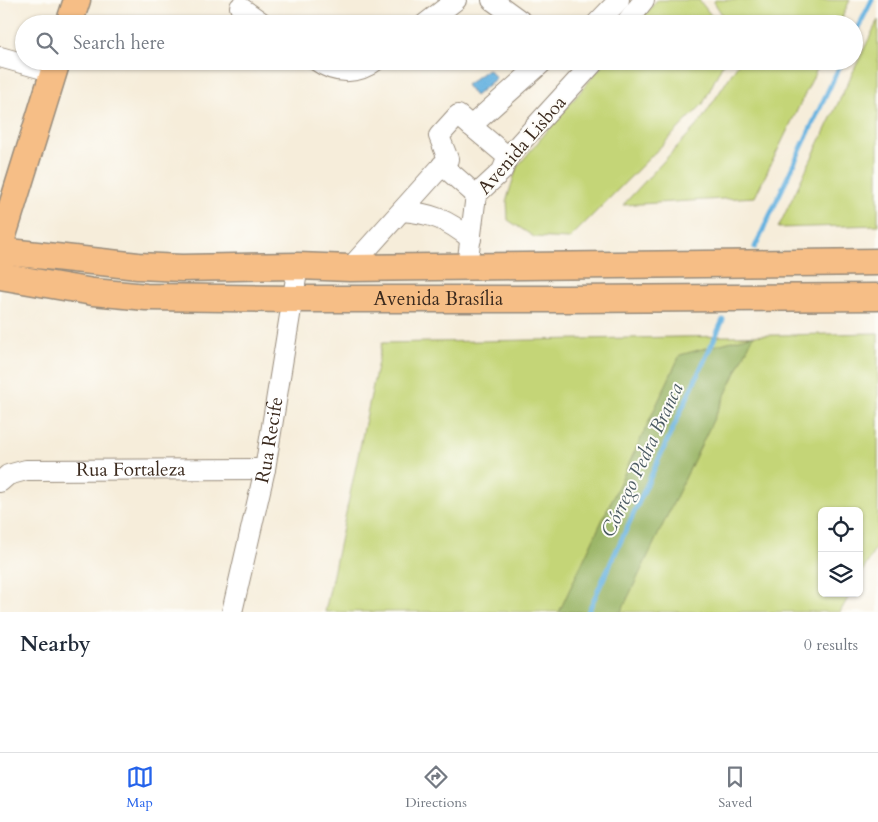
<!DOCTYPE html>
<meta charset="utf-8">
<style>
:root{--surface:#fff;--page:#f2f2f3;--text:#1f2937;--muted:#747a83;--line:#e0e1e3;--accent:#2563eb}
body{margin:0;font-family:Cardo,serif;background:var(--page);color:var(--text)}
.controls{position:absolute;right:15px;bottom:15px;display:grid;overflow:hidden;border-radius:8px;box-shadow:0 1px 4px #0004}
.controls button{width:45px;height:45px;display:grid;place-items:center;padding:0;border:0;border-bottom:1px solid var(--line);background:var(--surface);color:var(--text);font:25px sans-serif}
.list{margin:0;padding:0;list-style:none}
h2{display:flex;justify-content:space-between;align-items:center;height:65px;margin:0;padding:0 20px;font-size:21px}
h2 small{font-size:16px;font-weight:400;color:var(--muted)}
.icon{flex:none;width:28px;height:28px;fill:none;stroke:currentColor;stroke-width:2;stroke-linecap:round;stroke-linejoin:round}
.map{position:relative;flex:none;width:878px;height:612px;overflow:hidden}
.search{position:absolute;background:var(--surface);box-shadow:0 1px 4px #0004;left:15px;right:15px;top:15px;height:55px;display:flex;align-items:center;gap:12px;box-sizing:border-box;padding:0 18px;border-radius:28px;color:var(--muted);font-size:19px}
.sheet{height:140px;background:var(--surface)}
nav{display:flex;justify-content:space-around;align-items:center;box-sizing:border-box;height:70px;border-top:1px solid var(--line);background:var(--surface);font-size:14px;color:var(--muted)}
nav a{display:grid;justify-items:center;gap:2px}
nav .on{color:var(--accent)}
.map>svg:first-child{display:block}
.green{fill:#c4d577;stroke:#80804a}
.forest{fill:#9bb668;stroke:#6b7043}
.water{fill:#67b3e0;stroke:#516e7f}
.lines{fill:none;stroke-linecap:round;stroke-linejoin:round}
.stream{stroke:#67b3e0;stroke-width:5}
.minor-casing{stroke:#988c7c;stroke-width:22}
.major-casing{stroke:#988c7c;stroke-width:29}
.minor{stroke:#fff;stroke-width:20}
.major{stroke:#f6be86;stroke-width:26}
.labels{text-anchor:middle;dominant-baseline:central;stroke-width:4;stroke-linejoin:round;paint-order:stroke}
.street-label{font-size:19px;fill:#3b2a1e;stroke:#fdfcf7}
.water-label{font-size:20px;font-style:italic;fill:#4a5a62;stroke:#fdfcf7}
</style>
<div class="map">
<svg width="878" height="612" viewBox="0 0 878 612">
<rect width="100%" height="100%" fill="#fdfcf7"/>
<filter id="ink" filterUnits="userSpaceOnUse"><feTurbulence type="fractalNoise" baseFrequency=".02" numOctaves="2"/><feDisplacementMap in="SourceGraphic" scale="10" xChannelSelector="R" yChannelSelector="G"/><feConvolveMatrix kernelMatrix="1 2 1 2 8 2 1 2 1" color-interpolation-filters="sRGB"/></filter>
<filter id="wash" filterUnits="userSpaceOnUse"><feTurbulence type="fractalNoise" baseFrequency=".0096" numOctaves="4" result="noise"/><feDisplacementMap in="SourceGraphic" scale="20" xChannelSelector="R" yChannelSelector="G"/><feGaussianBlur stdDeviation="1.12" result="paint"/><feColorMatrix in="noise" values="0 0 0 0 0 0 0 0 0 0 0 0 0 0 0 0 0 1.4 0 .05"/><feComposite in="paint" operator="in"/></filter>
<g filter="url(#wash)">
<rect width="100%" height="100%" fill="#f6edda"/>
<path class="green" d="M657,0H699L718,24H637Z
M715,0H850L839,24H728L714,2Z
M878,20V225L778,228Z
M606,61H724L703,104L569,239L534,237L508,220L507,199L517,167Z
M740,61H821L755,197L623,205L700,122Z
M878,333V544L859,578V511H822V593H851L840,612H325L382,343Z"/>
<path class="forest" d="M754,335L621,612H559L680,355Z"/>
<path class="water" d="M488,69L496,78L475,96L466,85Z"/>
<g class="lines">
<path class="stream" d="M854,36L872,0
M755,247L842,61
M588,612L723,320"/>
</g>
</g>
<g filter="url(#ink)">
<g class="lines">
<g class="minor-casing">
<g id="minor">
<path d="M492,0L525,24"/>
<path d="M240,7L264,24"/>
<path d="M425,24L456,0"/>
<path d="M596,24L619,0"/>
<path d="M625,24L644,0"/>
<path d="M0,57L54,72"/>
<path d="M317,61C335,74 357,75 375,61"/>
<path d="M471,126L508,157"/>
<path d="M442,165L476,195"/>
<path d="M402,211C431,213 448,220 471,239"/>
<path d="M467,266L476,195L502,171L508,157L520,143L595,61"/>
<path d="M350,268L448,159L439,136L458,115L471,126L544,61"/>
<path id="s1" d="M0,482L8,475L26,470L265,469"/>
<path id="s2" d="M232,612L265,469L298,266"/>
</g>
</g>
<g class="major-casing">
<g id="major">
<path d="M69,24L77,0"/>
<path d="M0,245L57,61"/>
<path d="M0,251L138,266L182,268L298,266L350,268L878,262"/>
<path id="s3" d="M0,276L93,292L146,297L294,299H564L878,297"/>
</g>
</g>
<use href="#minor" class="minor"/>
<use href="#major" class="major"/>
</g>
</g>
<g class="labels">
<g class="street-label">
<text transform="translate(522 145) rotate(-49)">Avenida Lisboa</text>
<text stroke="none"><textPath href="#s3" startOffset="440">Avenida Brasília</textPath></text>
<text stroke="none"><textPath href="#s2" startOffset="176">Rua Recife</textPath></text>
<text stroke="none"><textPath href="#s1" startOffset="134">Rua Fortaleza</textPath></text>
</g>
<g class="water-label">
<text transform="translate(642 460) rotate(-65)">Córrego Pedra Branca</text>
</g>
</g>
</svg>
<div class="controls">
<button><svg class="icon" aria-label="locate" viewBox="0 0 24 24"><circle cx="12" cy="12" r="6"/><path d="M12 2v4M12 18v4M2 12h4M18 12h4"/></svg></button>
<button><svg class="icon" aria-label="layers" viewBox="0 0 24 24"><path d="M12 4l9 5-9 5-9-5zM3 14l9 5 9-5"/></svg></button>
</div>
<div class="search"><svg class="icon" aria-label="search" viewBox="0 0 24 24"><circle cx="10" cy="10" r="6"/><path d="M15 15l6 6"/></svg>Search here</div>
</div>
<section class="sheet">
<h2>Nearby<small>0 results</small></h2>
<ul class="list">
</ul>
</section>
<nav>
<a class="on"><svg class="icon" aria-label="map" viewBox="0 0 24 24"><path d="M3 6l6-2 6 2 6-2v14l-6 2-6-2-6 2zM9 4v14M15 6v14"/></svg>Map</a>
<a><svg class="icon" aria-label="directions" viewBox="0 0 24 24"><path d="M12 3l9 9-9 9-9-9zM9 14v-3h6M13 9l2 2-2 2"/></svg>Directions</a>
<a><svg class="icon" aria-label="saved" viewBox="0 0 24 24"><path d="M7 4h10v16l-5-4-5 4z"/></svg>Saved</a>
</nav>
